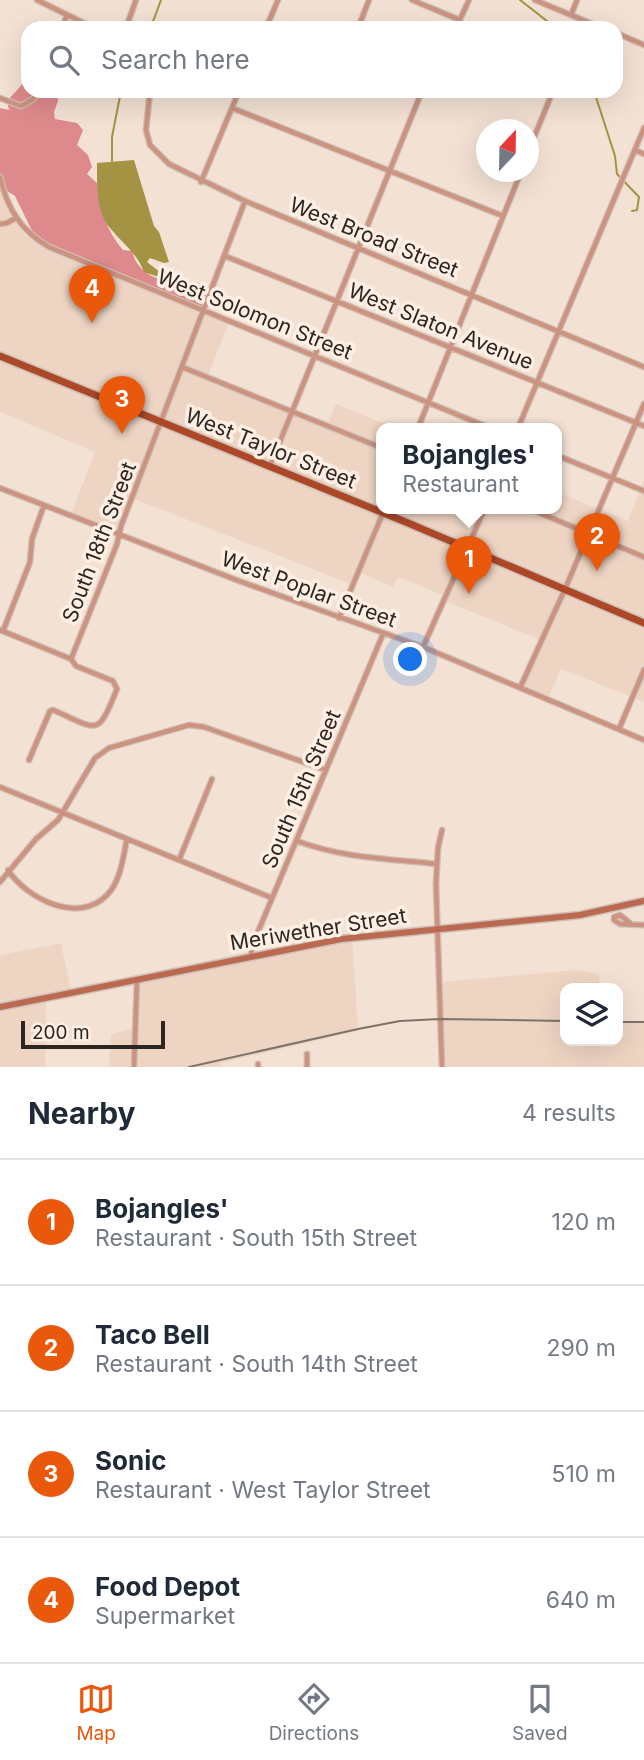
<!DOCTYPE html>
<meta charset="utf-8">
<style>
:root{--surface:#fff;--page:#f2f2f3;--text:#1f2937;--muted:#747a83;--line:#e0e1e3;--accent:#ea580c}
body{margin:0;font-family:Inter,sans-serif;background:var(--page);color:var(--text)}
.controls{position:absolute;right:21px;bottom:21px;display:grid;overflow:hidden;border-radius:14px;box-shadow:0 7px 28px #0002}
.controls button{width:63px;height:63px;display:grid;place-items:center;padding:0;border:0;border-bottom:2px solid var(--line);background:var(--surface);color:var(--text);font:35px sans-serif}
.compass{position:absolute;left:476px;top:119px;width:63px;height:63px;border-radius:50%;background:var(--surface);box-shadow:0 7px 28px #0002;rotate:22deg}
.scale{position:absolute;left:21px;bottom:18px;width:144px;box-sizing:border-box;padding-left:7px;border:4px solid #2c2520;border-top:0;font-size:19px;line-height:24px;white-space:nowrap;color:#2c2520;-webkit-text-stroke:5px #feefe4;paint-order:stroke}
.you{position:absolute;left:411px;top:660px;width:24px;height:24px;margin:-18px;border:5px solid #fff;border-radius:50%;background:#1a73e8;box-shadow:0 0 0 10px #1a73e833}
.badge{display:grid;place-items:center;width:46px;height:46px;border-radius:50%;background:var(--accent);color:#fff;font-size:23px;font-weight:700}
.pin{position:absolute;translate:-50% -58px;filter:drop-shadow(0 2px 4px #0008)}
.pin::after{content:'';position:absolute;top:37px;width:24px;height:21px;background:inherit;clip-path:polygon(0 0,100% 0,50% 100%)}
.popup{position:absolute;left:376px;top:423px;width:186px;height:91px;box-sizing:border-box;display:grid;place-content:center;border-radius:14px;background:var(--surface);filter:drop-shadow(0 2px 5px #0005);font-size:23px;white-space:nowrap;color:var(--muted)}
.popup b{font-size:26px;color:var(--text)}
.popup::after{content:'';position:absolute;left:50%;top:100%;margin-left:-14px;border:14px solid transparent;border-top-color:var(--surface)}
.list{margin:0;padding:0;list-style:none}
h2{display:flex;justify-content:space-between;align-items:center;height:91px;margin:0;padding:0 28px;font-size:30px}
h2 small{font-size:23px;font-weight:400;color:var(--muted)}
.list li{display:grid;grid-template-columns:46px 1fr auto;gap:21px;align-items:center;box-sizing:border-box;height:126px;padding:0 28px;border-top:2px solid var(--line)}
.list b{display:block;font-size:26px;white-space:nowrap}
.list p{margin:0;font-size:23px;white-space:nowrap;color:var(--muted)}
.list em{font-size:23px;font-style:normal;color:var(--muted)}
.icon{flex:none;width:38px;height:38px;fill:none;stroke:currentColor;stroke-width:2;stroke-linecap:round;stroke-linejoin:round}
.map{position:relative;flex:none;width:644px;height:1067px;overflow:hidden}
.search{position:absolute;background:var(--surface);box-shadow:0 7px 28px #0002;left:21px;right:21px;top:21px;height:77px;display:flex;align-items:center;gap:18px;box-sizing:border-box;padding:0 24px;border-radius:21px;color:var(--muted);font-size:26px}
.sheet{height:595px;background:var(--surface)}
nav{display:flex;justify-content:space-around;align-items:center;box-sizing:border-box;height:98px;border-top:2px solid var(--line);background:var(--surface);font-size:19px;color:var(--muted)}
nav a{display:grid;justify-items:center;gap:4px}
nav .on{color:var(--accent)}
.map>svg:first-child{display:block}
.built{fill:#eed5c3}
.forest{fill:#de8a8c}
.water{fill:#a39342}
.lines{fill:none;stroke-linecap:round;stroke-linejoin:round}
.stream{stroke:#a39342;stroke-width:2}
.street-casing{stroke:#cfbfb4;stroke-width:7}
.secondary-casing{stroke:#cfbfb4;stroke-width:9}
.primary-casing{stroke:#cfbfb4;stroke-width:10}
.street{stroke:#cc9381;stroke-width:4.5}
.secondary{stroke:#bb6950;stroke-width:6}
.primary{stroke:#ac4828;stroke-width:7}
.rail{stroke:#7e736a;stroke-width:2}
.labels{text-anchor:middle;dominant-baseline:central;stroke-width:7;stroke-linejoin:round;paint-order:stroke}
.street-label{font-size:21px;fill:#2c2520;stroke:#feefe4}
</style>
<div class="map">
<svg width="644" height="1067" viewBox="0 0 644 1067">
<rect width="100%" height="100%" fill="#f3e1d4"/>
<path class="built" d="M0,181L9,212L26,235L57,253L229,322L208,376L327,425L336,404L395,428H382V508H556L557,492L628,521L644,480V702L561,669L548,698L522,686L541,640L442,600L443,595L398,577L393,587L358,572L353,585L132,498L117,534L71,515L95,452L0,412Z
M352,937L358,1031L221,1063V1067H109L111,1034L137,1027L139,981Z
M61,943L71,991L46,997L45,1067H0V955Z
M577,970L599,974V988H565V1041H618V1022L644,1023V1067H443L440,982Z"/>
<path class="forest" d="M28,78V91H57L58,101L54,112L55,119L77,123L83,130L77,145L88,155L92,167L87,174L97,183C100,209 106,230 123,250L132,251C136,269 151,278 169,282C188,287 192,273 211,292L203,311L36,239L15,196L2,188L0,181V108L9,110L7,101Z"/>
<path class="water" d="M134,160L154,226L159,232L169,262L164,263L150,258L147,262L165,276L159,277L144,272C137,253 122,243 110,228C96,211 97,184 97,163Z"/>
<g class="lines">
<path class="stream" d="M520,0L556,28
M148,28L154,19L161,0
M594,91L615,156L617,174L639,197L637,210L632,211
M112,161V137L121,91"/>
<g class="street-casing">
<path id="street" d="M37,0L94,28
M412,0L460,20
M535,0L602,28
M571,15L577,0
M62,28L67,15
M126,28L136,0
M266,28L278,0
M358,28L369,0
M456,28L469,0
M578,28L581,20
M616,33L644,45
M150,91L146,130L150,145L169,164L245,201L644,367
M0,98L21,106L33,99L37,91
M232,108L503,216
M635,150L644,154
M528,152L553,91
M0,177C7,208 21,231 49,247L490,428
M201,182L239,91
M0,224L7,223L16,218
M225,256L644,426
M182,367L382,448
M418,428L521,172
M518,428L644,128
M556,455L644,491
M270,466L422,91
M0,488L239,581L423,647L644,740
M528,508L644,557
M339,618L385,508
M0,630L71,659L76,666L113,681L117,689C97,738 99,730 53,710L50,711L29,760
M3,631L30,562L32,539L44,505
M423,647L485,508
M71,659L117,544L121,526L245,201
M520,688L565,589L644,404
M619,729L644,670
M0,787L272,898
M297,841C342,858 390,859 437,864
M179,860L212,779
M8,870C26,898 78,925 107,895C121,881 123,857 127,839
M0,882L36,839L58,820L95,758L109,748L189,725L204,727L326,770
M630,923L620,915L614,917V920L620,924L644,925
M251,956L252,946L383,634
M307,1054V1067
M258,1064V1067
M134,1067L137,979
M442,1067L436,884L438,848L442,830"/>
</g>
<g class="secondary-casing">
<path id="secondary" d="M0,1007L341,939L580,915L644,901"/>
</g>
<g class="primary-casing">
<path id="primary" d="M0,356L408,523L644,623"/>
</g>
<use href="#street" class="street"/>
<use href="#secondary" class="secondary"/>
<use href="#primary" class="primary"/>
<path class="rail" d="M618,1022H644
M189,1067L358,1029L400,1021L440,1019L565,1021"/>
</g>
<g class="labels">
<g class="street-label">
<text transform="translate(374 237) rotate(22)">West Broad Street</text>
<text transform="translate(255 314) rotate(22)">West Solomon Street</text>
<text transform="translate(441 326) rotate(22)">West Slaton Avenue</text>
<text transform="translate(271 448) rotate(22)">West Taylor Street</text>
<text transform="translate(99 542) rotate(-69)">South 18th Street</text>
<text transform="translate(309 589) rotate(20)">West Poplar Street</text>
<text transform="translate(301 789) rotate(-67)">South 15th Street</text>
<text transform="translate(318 929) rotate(-9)">Meriwether Street</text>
</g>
</g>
</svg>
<div class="controls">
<button><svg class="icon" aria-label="layers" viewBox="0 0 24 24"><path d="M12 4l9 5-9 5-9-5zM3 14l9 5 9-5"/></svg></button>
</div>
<svg class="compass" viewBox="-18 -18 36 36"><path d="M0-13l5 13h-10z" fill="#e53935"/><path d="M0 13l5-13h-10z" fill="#747a83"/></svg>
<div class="scale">200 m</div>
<div class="you"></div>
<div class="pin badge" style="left:469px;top:594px">1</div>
<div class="popup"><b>Bojangles'</b>Restaurant</div>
<div class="pin badge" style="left:597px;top:571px">2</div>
<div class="pin badge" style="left:122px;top:434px">3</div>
<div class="pin badge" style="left:92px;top:323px">4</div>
<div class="search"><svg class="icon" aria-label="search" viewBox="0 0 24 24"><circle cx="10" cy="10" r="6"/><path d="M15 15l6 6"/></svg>Search here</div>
</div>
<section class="sheet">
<h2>Nearby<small>4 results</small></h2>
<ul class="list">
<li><span class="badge">1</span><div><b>Bojangles'</b><p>Restaurant · South 15th Street</p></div><em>120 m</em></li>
<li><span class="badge">2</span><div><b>Taco Bell</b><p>Restaurant · South 14th Street</p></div><em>290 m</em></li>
<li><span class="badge">3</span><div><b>Sonic</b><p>Restaurant · West Taylor Street</p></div><em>510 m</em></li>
<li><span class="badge">4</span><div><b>Food Depot</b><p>Supermarket</p></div><em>640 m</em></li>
</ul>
</section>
<nav>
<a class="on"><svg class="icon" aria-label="map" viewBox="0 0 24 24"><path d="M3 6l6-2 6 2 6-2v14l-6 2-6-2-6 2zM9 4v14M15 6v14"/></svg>Map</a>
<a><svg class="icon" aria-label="directions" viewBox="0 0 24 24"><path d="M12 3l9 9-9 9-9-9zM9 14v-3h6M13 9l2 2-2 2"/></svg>Directions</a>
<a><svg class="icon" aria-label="saved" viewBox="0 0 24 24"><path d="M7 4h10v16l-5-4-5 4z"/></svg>Saved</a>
</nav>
